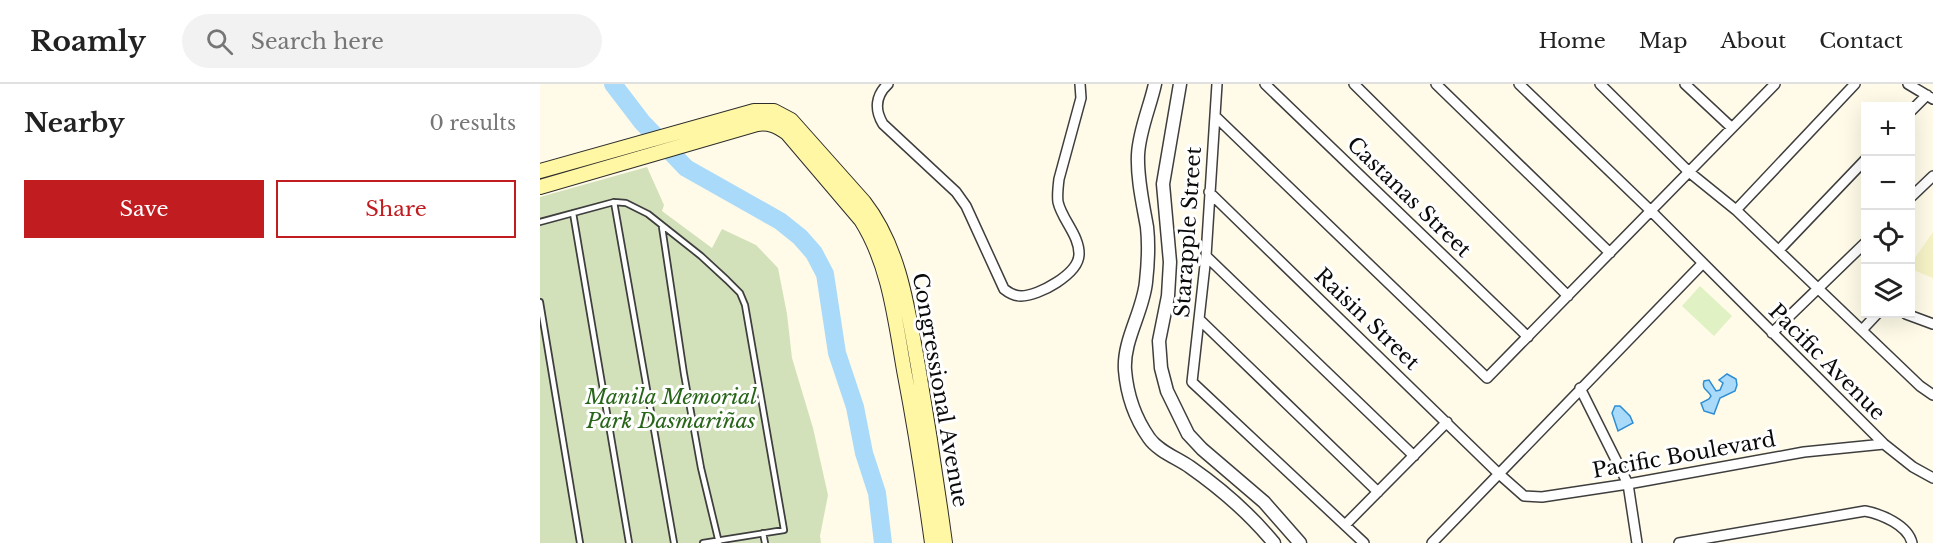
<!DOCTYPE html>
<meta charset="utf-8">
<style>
:root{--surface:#fff;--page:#f2f2f2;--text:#222;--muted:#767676;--line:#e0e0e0;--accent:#c11d21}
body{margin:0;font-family:"Libre Baskerville",serif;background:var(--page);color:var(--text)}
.controls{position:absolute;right:18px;top:18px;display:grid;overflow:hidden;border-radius:0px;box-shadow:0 6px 24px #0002}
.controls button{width:54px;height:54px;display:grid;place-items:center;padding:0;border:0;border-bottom:2px solid var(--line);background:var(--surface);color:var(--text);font:30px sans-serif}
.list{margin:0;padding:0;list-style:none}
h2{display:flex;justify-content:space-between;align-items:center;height:78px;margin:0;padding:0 24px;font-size:26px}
h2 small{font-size:20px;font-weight:400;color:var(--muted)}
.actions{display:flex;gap:12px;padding:18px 24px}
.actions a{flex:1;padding:14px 0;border:2px solid var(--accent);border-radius:0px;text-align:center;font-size:21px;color:var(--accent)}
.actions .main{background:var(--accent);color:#fff}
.icon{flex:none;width:33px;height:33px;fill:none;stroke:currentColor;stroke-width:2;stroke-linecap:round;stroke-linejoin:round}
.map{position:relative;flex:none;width:1393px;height:459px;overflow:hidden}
header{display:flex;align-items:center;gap:36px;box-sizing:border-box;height:84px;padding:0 30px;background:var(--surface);border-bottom:2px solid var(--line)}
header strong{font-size:28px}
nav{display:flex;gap:33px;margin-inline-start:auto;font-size:21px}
.search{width:420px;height:54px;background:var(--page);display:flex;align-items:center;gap:15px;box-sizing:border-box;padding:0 21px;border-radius:33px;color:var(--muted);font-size:22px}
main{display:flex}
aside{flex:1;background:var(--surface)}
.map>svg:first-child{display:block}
.farmland{fill:#f6f3c7}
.cemetery{fill:#d3e1ba}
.pitch{fill:#e0f1c3}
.water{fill:#aadaf9;stroke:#2d8ed4;stroke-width:1.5}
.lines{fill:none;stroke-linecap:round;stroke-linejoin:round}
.river{stroke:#aadaf9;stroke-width:18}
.service-casing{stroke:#3e3e3e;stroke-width:8}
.minor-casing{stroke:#3e3e3e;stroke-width:12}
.tertiary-casing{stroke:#3e3e3e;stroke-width:15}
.secondary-casing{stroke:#2d2d2d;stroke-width:16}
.service{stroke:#fff;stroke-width:4.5}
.minor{stroke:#fff;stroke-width:9}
.tertiary{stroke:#fff;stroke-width:12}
.secondary{stroke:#fff7a3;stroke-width:14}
.labels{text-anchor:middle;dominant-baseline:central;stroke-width:6;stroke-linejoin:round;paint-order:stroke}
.street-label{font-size:21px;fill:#0b0b0b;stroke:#fff}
.park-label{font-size:21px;font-style:italic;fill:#276519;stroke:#fff}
</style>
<header>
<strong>Roamly</strong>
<div class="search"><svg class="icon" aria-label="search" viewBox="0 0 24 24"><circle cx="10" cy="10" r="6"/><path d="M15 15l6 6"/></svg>Search here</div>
<nav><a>Home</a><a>Map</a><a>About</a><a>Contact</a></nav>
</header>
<main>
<aside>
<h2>Nearby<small>0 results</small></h2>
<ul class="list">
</ul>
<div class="actions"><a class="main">Save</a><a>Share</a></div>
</aside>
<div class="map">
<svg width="1393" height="459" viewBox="0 0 1393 459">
<rect width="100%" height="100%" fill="#fffbe8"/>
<path class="farmland" d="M1393,148V194L1371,185L1370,181Z"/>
<path class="cemetery" d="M107,83L124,121L122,127L172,164L182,145L216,161L238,184L247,230L252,274L273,344L288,411L280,452L281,459H0V113Z"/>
<path class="pitch" d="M1160,202L1192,232L1174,252L1142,222Z"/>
<path class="water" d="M1187,290L1196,295L1197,301L1195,307L1180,314L1174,330L1164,327L1161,319L1169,315L1171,312C1168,306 1161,305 1164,297L1169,296L1176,307L1180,306L1183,299L1179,296Z
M1075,322H1080L1090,332L1093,339L1078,347L1072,329Z"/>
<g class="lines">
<path class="river" d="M73,0L102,38L146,84L240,137L260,153L274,169L285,190L297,269L315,323L324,369L337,409L343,459"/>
<g class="service-casing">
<path id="service" d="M74,118L134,459
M33,129L89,459
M0,138L74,118L86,119L108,130L161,172L187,196L200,209L205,221L244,446L163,459
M122,143L144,290L161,384L179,459
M0,218L40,459
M223,449L225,459"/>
</g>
<g class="minor-casing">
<path id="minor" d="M348,0C336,11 334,25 343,40L416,108L426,122L464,205C469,209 475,212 481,212C499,212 538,190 539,171C540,152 522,136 518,118C517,111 518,103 519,95L541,14L540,0
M677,0L666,172L652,298L824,459
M725,0L988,253
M814,0L1028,212
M896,0L1070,169
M979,0L1111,127L1344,360L1373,383L1393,394
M1060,0L1149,88L1196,126L1380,302L1393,311
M1145,0L1192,44
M1368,0L1393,15
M1370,28L1387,11
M675,32L947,294L1235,0
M669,108L958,389L984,412L1002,413L1088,400L1264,368L1344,360
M1370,114L1393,92
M1196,126L1315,0
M1239,166L1326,75
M666,172L874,372
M1366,230L1393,240
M660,236L838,408
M1322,246L1337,230
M1232,249L1326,158
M1040,304L1088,400L1097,459
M805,441L907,338
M892,459L1162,180
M1139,459L1325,427C1341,430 1368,441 1372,459"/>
</g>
<g class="tertiary-casing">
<path id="tertiary" d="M615,0C610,23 599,47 598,71C597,95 603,120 607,143C609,161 608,180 606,198C603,228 583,256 585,286C587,311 595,334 609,354C618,367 637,374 650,383C680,404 710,430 734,459
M640,0L623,100L630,178L628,212L619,257L621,284L627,307L648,350L662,365L724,418L760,459"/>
</g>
<g class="secondary-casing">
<path id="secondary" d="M0,87L214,27H234L251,36L324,118C360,164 368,226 378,282C388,341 397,400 405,459
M0,103L217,40C229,38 237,42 247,49L321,136C349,180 355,235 364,286C375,343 384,401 392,459"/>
</g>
<use href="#service" class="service"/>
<use href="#minor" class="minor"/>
<use href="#tertiary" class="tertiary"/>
<use href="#secondary" class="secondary"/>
</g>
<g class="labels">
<g class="street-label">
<text transform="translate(869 113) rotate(44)">Castanas Street</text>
<text transform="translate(648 148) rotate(-86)">Starapple Street</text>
<text transform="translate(827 235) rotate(44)">Raisin Street</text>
<text transform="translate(1287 278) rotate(45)">Pacific Avenue</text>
<text transform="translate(400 306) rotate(80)">Congressional Avenue</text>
<text transform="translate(1144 371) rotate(-10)">Pacific Boulevard</text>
</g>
<g class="park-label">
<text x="131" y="313">Manila Memorial<tspan x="131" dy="24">Park Dasmariñas</tspan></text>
</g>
</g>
</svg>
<div class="controls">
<button>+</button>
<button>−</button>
<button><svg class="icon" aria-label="locate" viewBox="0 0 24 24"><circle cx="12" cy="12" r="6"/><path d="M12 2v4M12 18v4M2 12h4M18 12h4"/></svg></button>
<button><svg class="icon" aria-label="layers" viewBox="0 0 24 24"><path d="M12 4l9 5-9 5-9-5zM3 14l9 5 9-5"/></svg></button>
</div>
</div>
</main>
